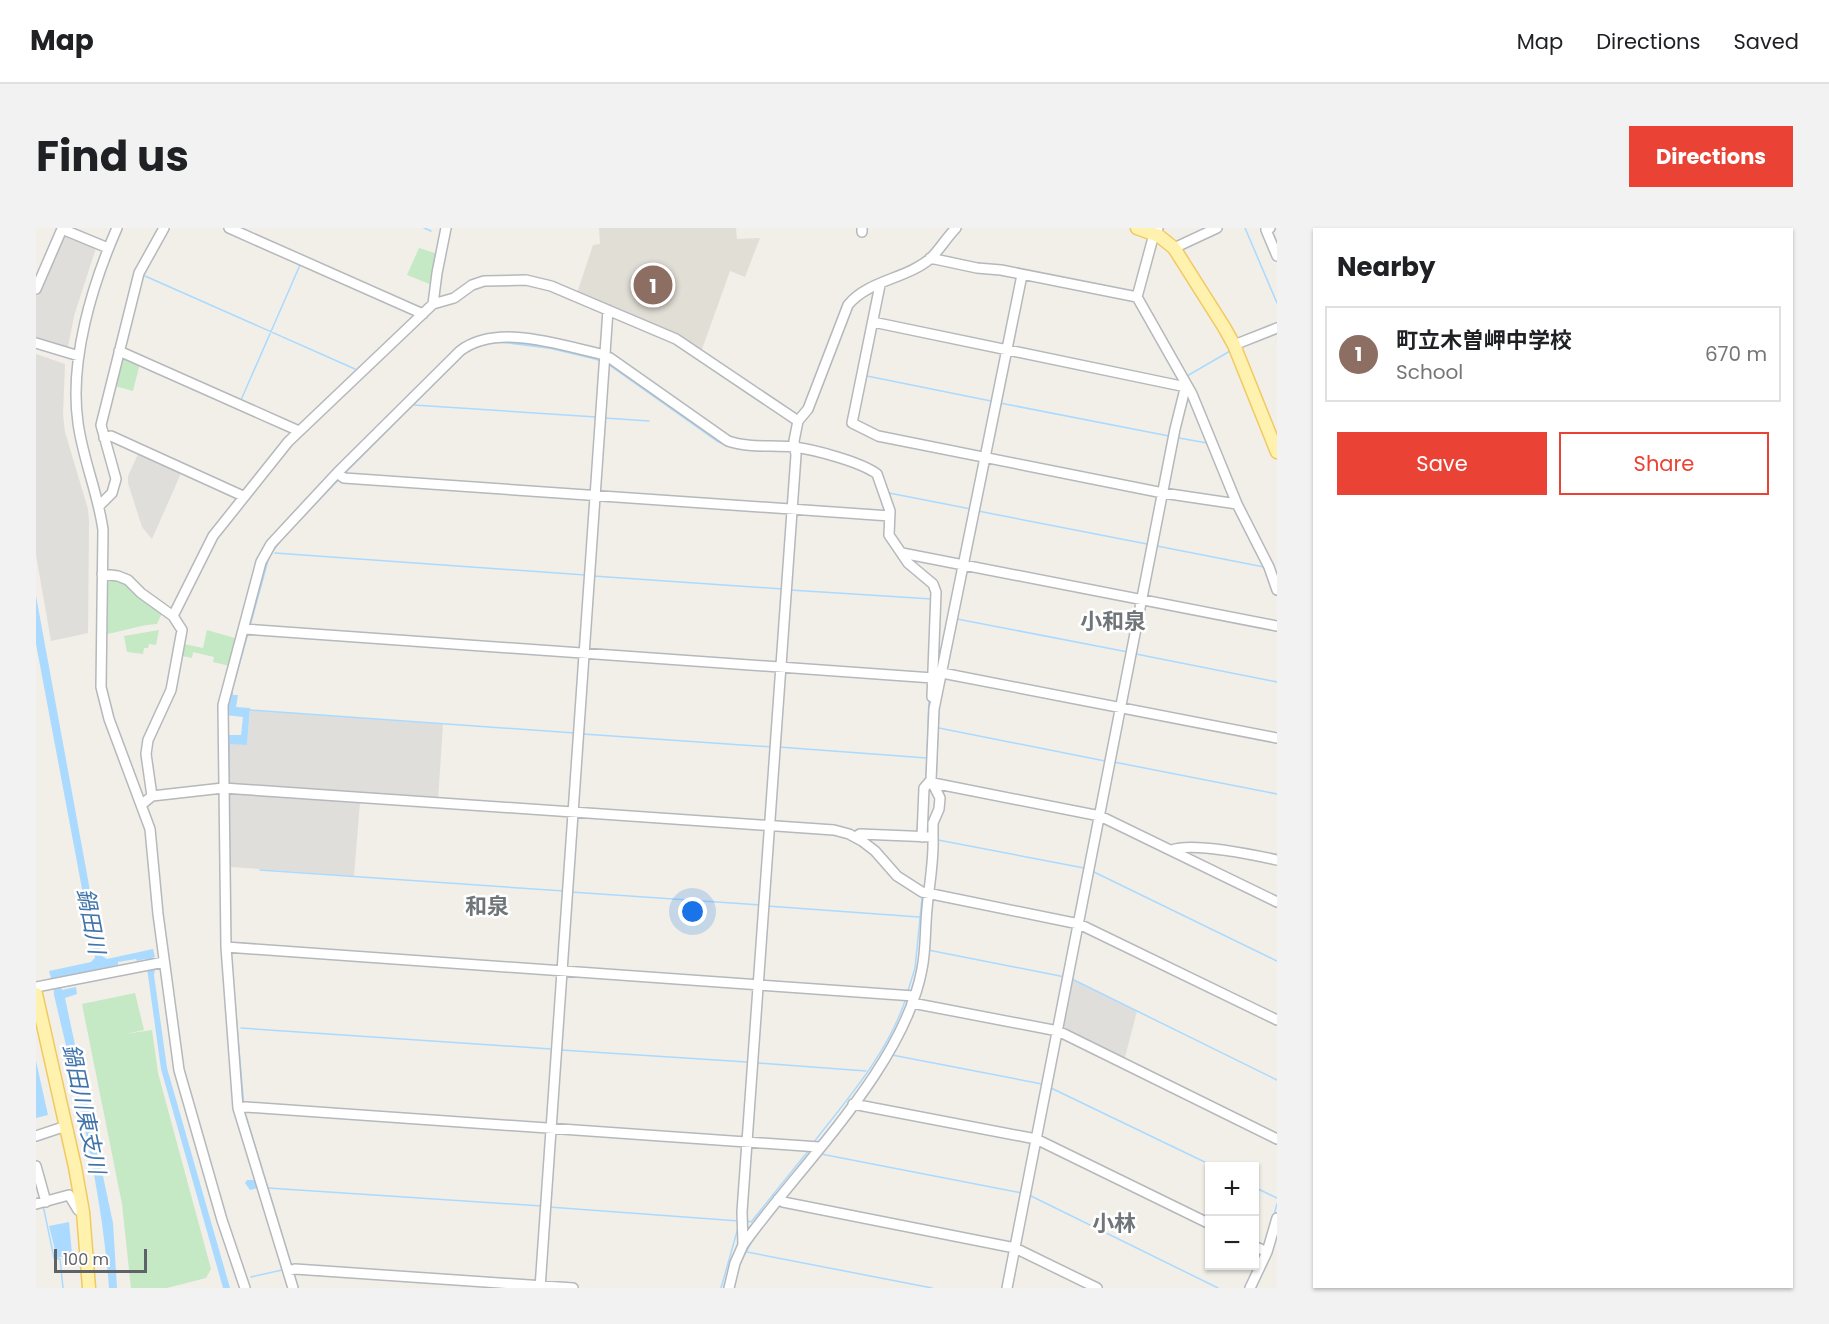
<!DOCTYPE html>
<meta charset="utf-8">
<style>
:root{--surface:#fff;--page:#f2f2f2;--text:#202124;--muted:#757577;--line:#e0e0e0;--accent:#ea4335}
body{margin:0;font-family:Poppins,"Noto Sans JP",sans-serif;background:var(--page);color:var(--text)}
.controls{position:absolute;right:18px;bottom:18px;display:grid;overflow:hidden;border-radius:0px;box-shadow:0 2px 4px #0004}
.controls button{width:54px;height:54px;display:grid;place-items:center;padding:0;border:0;border-bottom:2px solid var(--line);background:var(--surface);color:var(--text);font:30px sans-serif}
.scale{position:absolute;left:18px;bottom:15px;width:93px;box-sizing:border-box;padding-left:6px;border:3px solid #5f6368;border-top:0;font-size:16px;line-height:21px;white-space:nowrap;color:#5f6368;-webkit-text-stroke:4px #fff;paint-order:stroke}
.you{position:absolute;left:657px;top:684px;width:21px;height:21px;margin:-15px;border:4px solid #fff;border-radius:50%;background:#1a73e8;box-shadow:0 0 0 9px #1a73e833}
.badge{display:grid;place-items:center;width:39px;height:39px;border-radius:50%;background:var(--accent);color:#fff;font-size:20px;font-weight:700}
.pin{position:absolute;translate:-50% -50%;border:3px solid #fff;box-shadow:0 2px 6px #0006}
.list{margin:0;padding:0;list-style:none}
h2{display:flex;justify-content:space-between;align-items:center;height:78px;margin:0;padding:0 24px;font-size:26px}
h2 small{font-size:20px;font-weight:400;color:var(--muted)}
.list li{display:grid;grid-template-columns:39px 1fr auto;gap:18px;align-items:center;box-sizing:border-box;height:96px;margin:0 12px 12px;padding:0 12px;border:2px solid var(--line);border-radius:0px}
.list b{display:block;font-size:22px;white-space:nowrap}
.list p{margin:0;font-size:20px;white-space:nowrap;color:var(--muted)}
.list em{font-size:20px;font-style:normal;color:var(--muted)}
.actions{display:flex;gap:12px;padding:18px 24px}
.actions a{flex:1;padding:14px 0;border:2px solid var(--accent);border-radius:0px;text-align:center;font-size:21px;color:var(--accent)}
.actions .main{background:var(--accent);color:#fff}
.map{position:relative;flex:none;width:1241px;height:1060px;overflow:hidden;border-radius:0px}
header{display:flex;align-items:center;gap:36px;box-sizing:border-box;height:84px;padding:0 30px;background:var(--surface);border-bottom:2px solid var(--line)}
header strong{font-size:28px}
nav{display:flex;gap:33px;margin-inline-start:auto;font-size:21px}
.intro{display:flex;align-items:center;justify-content:space-between;box-sizing:border-box;height:144px;padding:0 36px}
h1{margin:0;font-size:42px}
.button{padding:15px 27px;border-radius:0px;background:var(--accent);color:#fff;font-size:21px;font-weight:700}
main{display:flex;gap:36px;padding:0 36px}
aside{flex:1;background:var(--surface);border-radius:0px;box-shadow:0 2px 4px #0004}
.map>svg:first-child{display:block}
.industrial{fill:#e0deda}
.education{fill:#e1ded6}
.green{fill:#c5e8c5}
.water{fill:#aadaff}
.lines{fill:none;stroke-linecap:round;stroke-linejoin:round}
.stream{stroke:#aadaff;stroke-width:1.5}
.minor-casing{stroke:#b5b8bc;stroke-width:12}
.major-casing{stroke:#f2c960;stroke-width:15}
.minor{stroke:#fff;stroke-width:9}
.major{stroke:#fff2af;stroke-width:12}
.labels{text-anchor:middle;dominant-baseline:central;stroke-width:5;stroke-linejoin:round;paint-order:stroke}
.neighbourhood-label{font-size:22px;font-weight:bold;fill:#70757a;stroke:#fff}
.water-label{font-size:22px;font-style:italic;fill:#4174aa;stroke:#fff}
</style>
<header>
<strong>Map</strong>
<nav><a>Map</a><a>Directions</a><a>Saved</a></nav>
</header>
<div class="intro"><h1>Find us</h1><a class="button">Directions</a></div>
<main>
<div class="map">
<svg width="1241" height="1060" viewBox="0 0 1241 1060">
<rect width="100%" height="100%" fill="#f1efe8"/>
<path class="industrial" d="M32,7L60,20L38,88L32,119L0,109V68L24,10Z
M0,126L29,136L27,187L29,204L52,281L53,293L52,405L15,413L0,327Z
M103,224L146,243L116,311L106,299L92,255V248Z
M214,482L407,496L402,572L194,557V515L211,517Z
M194,565L324,574L318,648L195,639Z
M1035,751L1101,783L1088,833L1025,801Z"/>
<path class="education" d="M563,0H700L701,11L724,10L709,49L694,43L665,124L541,65L557,17L564,16Z"/>
<path class="green" d="M383,20L402,26L396,57L371,47Z
M87,128L104,135L97,163L79,158Z
M79,350L85,351L113,376L126,385L121,396C104,397 88,403 71,406L72,354Z
M123,402L120,417L113,416L112,420H108L107,426L91,424L88,408Z
M171,402L202,411L194,438L177,434L178,429L157,424L156,430L146,428L148,416L167,420Z
M99,765L108,802L89,806L116,802L122,845L175,1041L170,1050L131,1060H95L86,976L46,776Z"/>
<path class="water" d="M454,113C493,113 537,120 573,135L681,212C697,222 718,220 736,221C762,223 821,233 840,250L851,284H850L838,249C812,237 783,227 754,224C731,222 701,226 681,214L572,137L560,132L514,121L465,115L447,116L428,127L307,248L246,312L234,328L197,462V467H202L200,479L214,480L211,517L194,516L195,721L209,882L263,1060H261L230,959L228,956L222,960L214,962L209,955L211,952H222L228,949L206,878L193,722L190,507H205L207,489L189,487L190,477L233,324L305,246L427,126L439,117Z
M0,368L66,728L71,731L117,721L119,729L116,730L119,742L118,747L131,840L194,1060H187L125,841L110,733L109,731L101,733L100,731L82,734V737L23,750L26,762L40,759L41,766L29,770L77,995L81,1060H73C66,961 41,864 18,767L17,751L15,750L13,743L55,734L59,730L0,416Z
M0,833L12,887L0,890Z
M33,994L36,1026L21,1030L13,998Z"/>
<g class="lines">
<path class="stream" d="M388,0L395,3
M1209,0L1241,75
M109,48L319,141
M831,148L955,173
M1151,148L1194,123
M205,172L264,37
M964,175L1133,208
M378,177L560,189
M569,190L613,193
M1143,210L1171,215
M853,265L935,281
M942,283L1111,316
M1121,318L1228,339
M239,325L549,347
M557,348L747,361
M754,362L896,371
M921,391L1092,424
M1100,426L1241,454
M214,482L539,505
M903,500L1069,533
M547,506L737,519
M743,519L891,530
M1078,534L1241,566
M900,552L903,479
M884,560L890,549L893,471
M881,605L883,574
M902,612L1048,640
M892,614V624
M224,642L528,663
M1058,644L1241,733
M535,664L725,677
M731,678L883,689
M892,722L1029,749
M1036,751L1241,852
M872,763L879,740L886,670
M205,800L515,821
M525,822L711,834
M856,827L1006,856
M721,835L830,843
M1015,860L1177,938
M778,914C812,870 851,826 869,773
M785,926L986,965
M1218,959L1241,970
M232,960L506,978
M993,967L1182,1060
M7,977L18,1030L24,1031L27,1060
M513,979L703,993
M1238,987L1241,976
M711,993L715,994L773,922
M711,1024L896,1060
M215,1049L246,1042
M685,1060L702,1000
M698,1060L703,1037L719,1008"/>
<g class="minor-casing">
<path id="minor" d="M81,0C56,57 33,133 42,195C47,232 62,265 67,302L65,459L73,491L114,601L122,686L143,842L186,992L209,1060
M193,0L387,86
M826,0V4
M1122,0L1118,6L1101,69L1156,166L1201,276L1233,339L1241,362
M1234,0L1230,2L1241,28
M1138,20L1181,0
M894,30L941,40L965,42L1101,69
M844,57L816,195L842,208L1127,265L1201,276
M0,61L26,1L72,20
M397,76L401,45L410,0
M837,94L1150,159
M0,115L43,128
M1198,117L1241,100
M83,123L263,203
M569,129L574,130L692,213C712,220 736,217 757,219C777,221 825,234 841,246L854,283L853,307L872,335L897,356L900,364L896,469
M68,210L75,208L207,268
M301,245L308,250L854,288
M64,277L76,265L80,251L65,197L103,45L128,0
M866,325L1241,398
M66,346L82,348L92,352L105,365L137,388L146,402L135,462L112,512L110,526L116,568
M137,388L177,308L252,214L397,76L418,70L436,57L448,53L490,52L515,58L640,111L762,193
M208,401L897,450
M906,445L1241,510
M895,552L904,570L903,581L897,595V609
M897,555L1064,588L1241,674
M105,577L116,568L187,560L798,602L813,606L826,613L839,623L861,648L886,664L1043,696L1241,792
M886,609L888,560L895,552L898,481L986,47
M1136,622C1156,614 1218,627 1241,632
M190,719L878,768
M0,759L128,734
M876,775L1022,803L1241,911
M817,876L1000,911L1174,996
M202,880L210,879L783,919
M0,908L30,898
M0,938L10,974
M742,971L747,974L979,1020L1061,1060
M0,976L33,967L42,982L47,984
M707,1017L706,984L760,227L758,213L762,193L772,181L812,77C832,52 871,51 895,30C904,21 911,9 920,0
M1218,1018L1231,1024L1241,990
M252,1043L259,1041L537,1060
M257,1060L202,880L190,719L187,477L225,334L235,316L301,245L424,123C462,94 527,118 569,127
M504,1060L572,82
M693,1060L699,1035L707,1017C764,937 868,839 886,741C890,721 889,701 891,681C893,657 898,634 897,609L824,606L819,609
M971,1060L1139,201L1149,161L1151,158
M1214,1060L1231,1024"/>
</g>
<g class="major-casing">
<path id="major" d="M1101,0L1123,8L1138,20L1188,99L1198,117L1241,224
M0,766L39,939L47,984L53,1060"/>
</g>
<use href="#minor" class="minor"/>
<use href="#major" class="major"/>
</g>
<g class="labels">
<g class="neighbourhood-label">
<text x="1077" y="393">小和泉</text>
<text x="451" y="678">和泉</text>
<text x="1078" y="995">小林</text>
</g>
<g class="water-label">
<text transform="translate(55 693) rotate(79)">鍋田川</text>
<text transform="translate(48 881) rotate(78)">鍋田川東支川</text>
</g>
</g>
</svg>
<div class="controls">
<button>+</button>
<button>−</button>
</div>
<div class="scale">100 m</div>
<div class="you"></div>
<div class="pin badge" style="left:617px;top:57px;background:#8d6e63">1</div>
</div>
<aside>
<h2>Nearby<small></small></h2>
<ul class="list">
<li><span class="badge" style="background:#8d6e63">1</span><div><b>町立木曽岬中学校</b><p>School</p></div><em>670 m</em></li>
</ul>
<div class="actions"><a class="main">Save</a><a>Share</a></div>
</aside>
</main>
